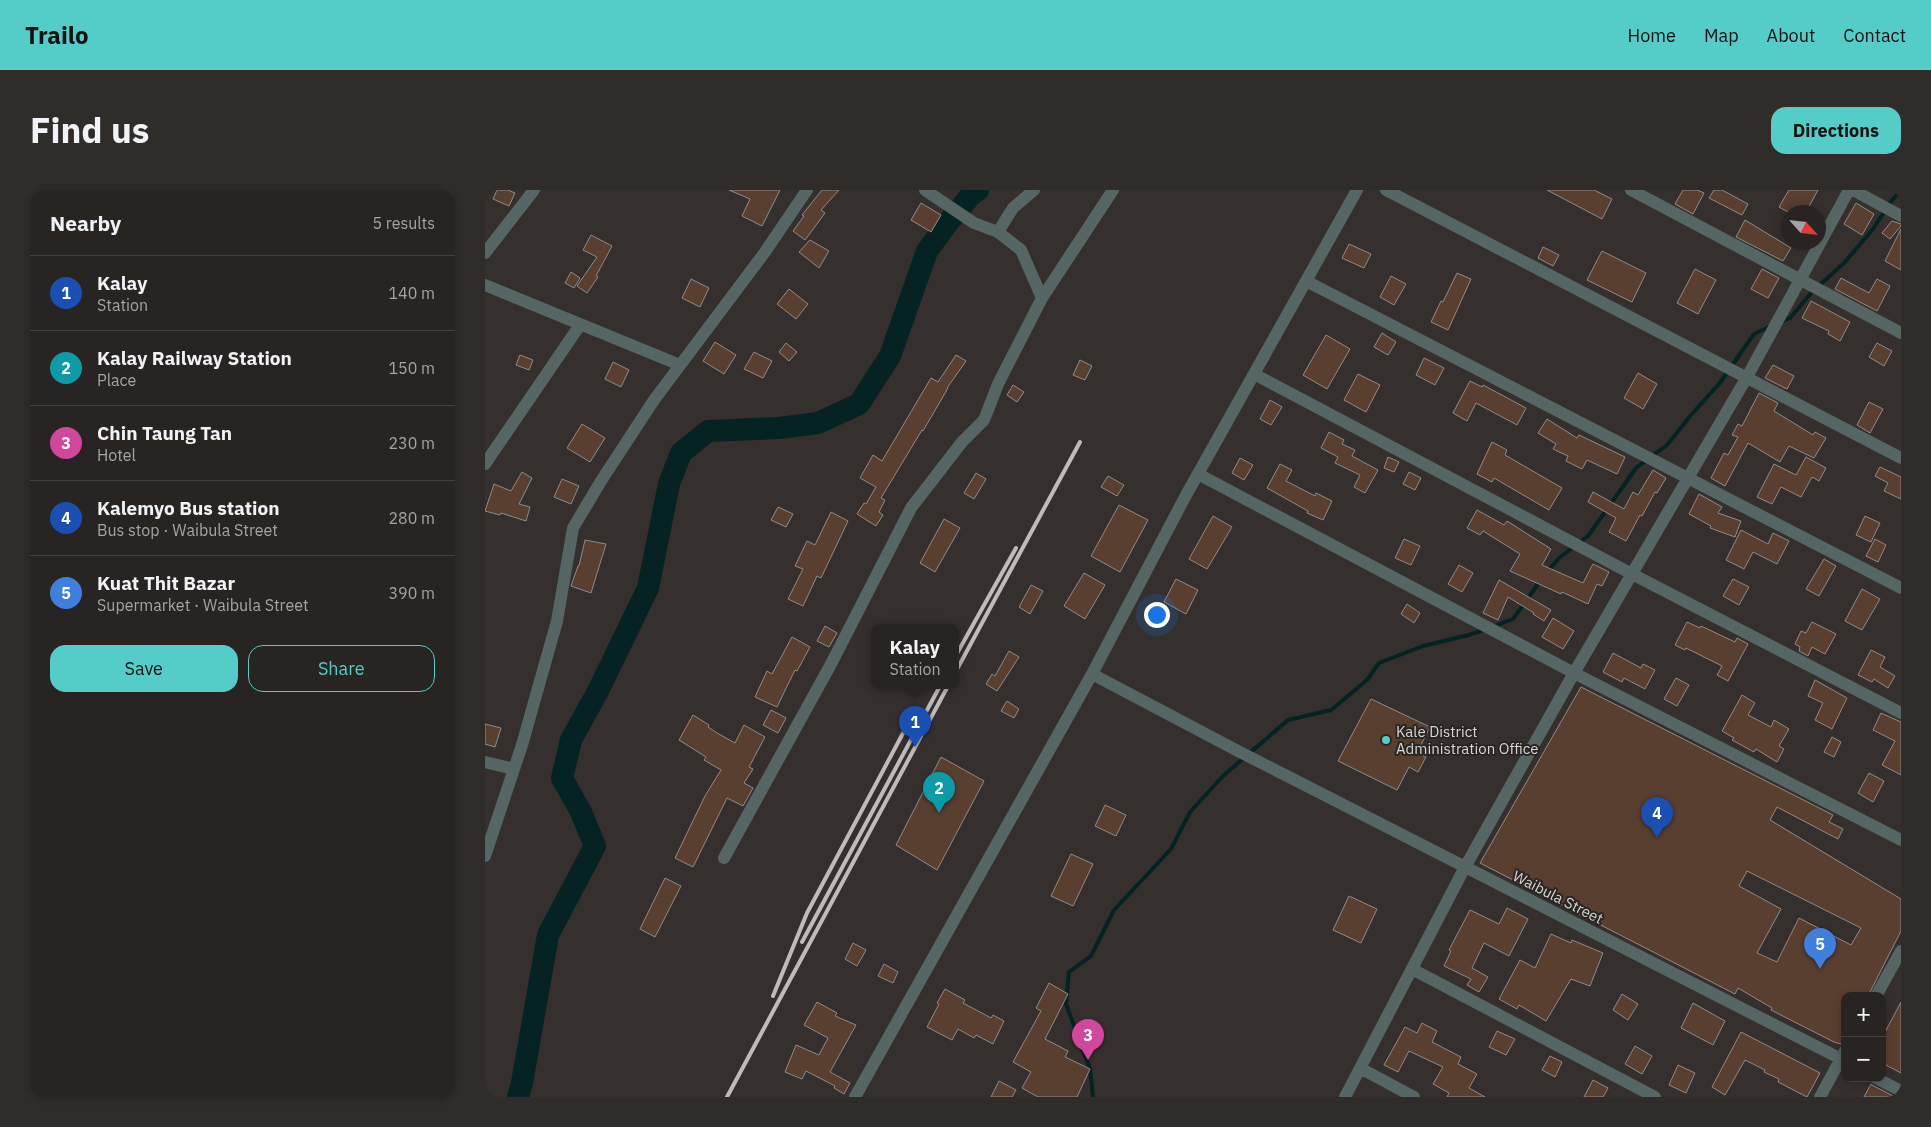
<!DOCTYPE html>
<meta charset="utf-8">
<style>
:root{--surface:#282422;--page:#302c2a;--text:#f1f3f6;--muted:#a5a4a5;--line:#444140;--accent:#54cdc8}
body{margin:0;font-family:"IBM Plex Sans",sans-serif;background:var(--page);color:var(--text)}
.controls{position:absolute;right:15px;bottom:15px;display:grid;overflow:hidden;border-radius:10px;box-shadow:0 2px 8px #0003}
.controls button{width:45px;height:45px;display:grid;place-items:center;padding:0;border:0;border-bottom:1px solid var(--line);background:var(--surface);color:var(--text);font:25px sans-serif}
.compass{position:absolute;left:1296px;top:15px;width:45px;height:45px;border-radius:50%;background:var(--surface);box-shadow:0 2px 8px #0003;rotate:117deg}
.you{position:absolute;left:671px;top:424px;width:18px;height:18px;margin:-12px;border:4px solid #fff;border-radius:50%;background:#1a73e8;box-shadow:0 0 0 8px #1a73e833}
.badge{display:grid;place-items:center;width:32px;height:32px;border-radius:50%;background:var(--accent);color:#fff;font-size:16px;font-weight:700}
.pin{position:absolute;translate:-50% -41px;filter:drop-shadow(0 1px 2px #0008)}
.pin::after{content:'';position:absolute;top:26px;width:18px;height:15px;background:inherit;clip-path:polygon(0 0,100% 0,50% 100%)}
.popup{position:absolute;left:386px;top:434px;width:88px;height:65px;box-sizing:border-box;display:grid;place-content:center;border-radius:10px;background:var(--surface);filter:drop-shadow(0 1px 4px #0005);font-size:16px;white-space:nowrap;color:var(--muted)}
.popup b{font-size:19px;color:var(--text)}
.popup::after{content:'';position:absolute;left:50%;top:100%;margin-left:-10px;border:10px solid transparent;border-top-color:var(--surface)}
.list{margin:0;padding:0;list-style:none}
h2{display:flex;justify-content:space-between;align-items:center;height:65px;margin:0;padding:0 20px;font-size:21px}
h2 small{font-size:16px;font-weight:400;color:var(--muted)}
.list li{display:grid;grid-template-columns:32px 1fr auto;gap:15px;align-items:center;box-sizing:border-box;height:75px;padding:0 20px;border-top:1px solid var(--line)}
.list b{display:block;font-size:19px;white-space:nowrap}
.list p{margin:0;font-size:16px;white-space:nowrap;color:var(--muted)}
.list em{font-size:16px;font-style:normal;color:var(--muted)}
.actions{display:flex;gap:10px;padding:15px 20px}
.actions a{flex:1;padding:11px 0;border:1px solid var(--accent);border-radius:15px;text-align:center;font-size:18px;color:var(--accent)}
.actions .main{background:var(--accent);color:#111}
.map{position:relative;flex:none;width:1416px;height:907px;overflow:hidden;border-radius:15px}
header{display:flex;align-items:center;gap:30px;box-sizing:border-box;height:70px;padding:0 25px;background:var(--accent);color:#111}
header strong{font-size:24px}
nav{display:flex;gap:28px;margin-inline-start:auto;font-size:18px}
.intro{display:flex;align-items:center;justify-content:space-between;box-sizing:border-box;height:120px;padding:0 30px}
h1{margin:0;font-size:35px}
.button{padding:12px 22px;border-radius:15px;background:var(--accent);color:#111;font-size:18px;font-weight:700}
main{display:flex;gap:30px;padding:0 30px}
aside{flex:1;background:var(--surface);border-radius:15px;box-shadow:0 2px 8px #0003}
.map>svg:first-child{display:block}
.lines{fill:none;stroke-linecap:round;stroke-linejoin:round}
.stream{stroke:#052322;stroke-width:4}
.river{stroke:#052322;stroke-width:22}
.building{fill:#593f2f;stroke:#918b88;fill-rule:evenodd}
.minor{stroke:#566665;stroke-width:12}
.rail{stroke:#bfbbba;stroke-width:4}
.poi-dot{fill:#54cdc8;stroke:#2a2623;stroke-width:2}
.labels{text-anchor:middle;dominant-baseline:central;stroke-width:4;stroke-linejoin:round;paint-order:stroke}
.poi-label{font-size:15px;fill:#d8d4d3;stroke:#2a2623;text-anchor:start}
.street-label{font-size:15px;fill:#d8d4d3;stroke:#2a2623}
</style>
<header>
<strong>Trailo</strong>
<nav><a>Home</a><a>Map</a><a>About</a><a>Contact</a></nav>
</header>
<div class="intro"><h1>Find us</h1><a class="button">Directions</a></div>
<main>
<aside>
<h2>Nearby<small>5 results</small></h2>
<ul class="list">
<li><span class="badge" style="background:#1a4fb4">1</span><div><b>Kalay</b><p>Station</p></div><em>140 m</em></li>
<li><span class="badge" style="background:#0f9aa8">2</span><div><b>Kalay Railway Station</b><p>Place</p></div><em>150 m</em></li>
<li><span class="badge" style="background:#d1479c">3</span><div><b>Chin Taung Tan</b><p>Hotel</p></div><em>230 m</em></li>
<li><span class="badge" style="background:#1a4fb4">4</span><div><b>Kalemyo Bus station</b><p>Bus stop · Waibula Street</p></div><em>280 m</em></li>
<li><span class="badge" style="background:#3f7fe0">5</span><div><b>Kuat Thit Bazar</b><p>Supermarket · Waibula Street</p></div><em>390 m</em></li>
</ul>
<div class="actions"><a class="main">Save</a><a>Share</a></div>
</aside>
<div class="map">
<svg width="1416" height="907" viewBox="0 0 1416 907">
<rect width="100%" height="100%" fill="#35302d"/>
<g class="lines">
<path class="stream" d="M1298,131L1305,128L1327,102L1359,73L1388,39L1407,10L1416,1
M1062,382L1074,368L1103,346L1151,278L1182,255L1206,225L1234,194L1269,144L1284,137
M1007,437L1028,429L1056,390
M608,907L605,879L581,814L584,782L606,766L629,720L686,659L705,622L738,586L803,530L846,520L882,490L894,473L938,456L984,445L1001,439"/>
<path class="river" d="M33,907L37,893L63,745L110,656L96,622L77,588L86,550L113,501L163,398L184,294L196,263L223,241L294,238L333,233L374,214L405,166L442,61L465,30L487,4L493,0"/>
</g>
<path class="building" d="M12,0H23L30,3L24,16L8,9Z
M244,0H295L277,36L257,26L265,9Z
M337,0H354L336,20L340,23L320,50L308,41L319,26L317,25Z
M1062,0H1109L1127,9L1117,29Z
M1198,0H1212L1219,3L1208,24L1190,14Z
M1229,0H1237L1263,14L1257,25L1224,8Z
M1304,0H1333L1321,22H1303L1294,17Z
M436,13L456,25L446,42L426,30Z
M1371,13L1389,24L1377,45L1359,34Z
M1260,30L1306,58L1298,71L1251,47Z
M1407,31L1416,34V36L1405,49L1397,43Z
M1416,39V80L1400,71Z
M106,45L127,56L111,86L113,87L102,103L92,96L112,67L98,60Z
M325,50L344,61L334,78L314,62Z
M864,54L886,64L879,78L857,68Z
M1058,57L1074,65L1068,76L1053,68Z
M1117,61L1161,83L1147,112L1102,90Z
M1210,79L1231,90L1213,124L1192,113Z
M1277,79L1294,88L1283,108L1266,99Z
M86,82L95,88L89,98L80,93Z
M972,83L986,89L963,140L946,132L956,111L958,112Z
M906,86L921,94L909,115L895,107Z
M1356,88L1384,103L1392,89L1405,96L1392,121L1350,99Z
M206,89L224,98L215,117L197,108Z
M304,99L323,114L311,129L292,114Z
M1326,111L1365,132L1355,151L1343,144L1344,141L1317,128Z
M897,143L911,152L903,165L889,157Z
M841,145L865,159L842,199L818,185Z
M230,152L251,165L239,184L218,171Z
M301,153L312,162L304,171L294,162Z
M1392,153L1407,161L1399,176L1384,167Z
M269,162L287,171L278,188L259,179Z
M35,165L48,170L44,180L31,175Z
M471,165L481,171L462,198H463L438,241L437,240L396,308L400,310L394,322L398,325L391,336L372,324L379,313L381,314L391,297L375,288L388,265L397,271L446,188L453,192Z
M939,168L959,178L950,195L931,185Z
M595,170L607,176L600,190L588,185Z
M128,172L144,180L136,197L120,189Z
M1288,175L1309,186L1302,199L1280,188Z
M1153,183L1172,194L1158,219L1139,208Z
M873,184L895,195L881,222L859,210Z
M985,191L997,197L998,195L1041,218L1032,235L991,213L982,231L968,223Z
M528,195L539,202L532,212L522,205Z
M1274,203L1293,213L1289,221L1328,245L1330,242L1341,248L1329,268L1304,256L1295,272L1263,253L1240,296L1226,288L1239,263L1243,265L1253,247L1247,245L1253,234L1257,236Z
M785,210L797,217L786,235L775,229Z
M1384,212L1398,219L1385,243L1372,235Z
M1062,229L1092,248L1094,245L1140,267L1132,284L1102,270L1097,279L1081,271L1083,266L1068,259L1071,254L1053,243Z
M97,234L120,248L105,272L82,258Z
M844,242L859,250L857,254L870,260L867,266L893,280L880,303L869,297L875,285L850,273L853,267L836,258Z
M1007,252L1022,260L1020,265L1077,298L1064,320L1009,288L1007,292L992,284Z
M903,267L914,272L909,282L899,278Z
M1321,267L1341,278L1334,291L1327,287L1316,307L1296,297L1287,314L1272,307L1289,274L1311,285Z
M755,268L768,275L759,290L747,283Z
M795,274L807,280L801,291L830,306L831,303L847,311L838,330L822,323L823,321L782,298Z
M1395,277L1416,287V309L1399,301L1403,293L1390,286Z
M1168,280L1181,288L1172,303L1170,302L1157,326L1155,325L1141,351L1124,342L1131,328L1103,312L1108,302L1139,319L1148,302L1153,305Z
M37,282L47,288L34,314L45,317L41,331L16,323L15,325L0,321L9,294L26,301Z
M924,282L936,288L930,300L918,294Z
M491,283L501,289L489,309L479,303Z
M623,286L639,295L632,306L616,297Z
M77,289L94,296L86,314L69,307Z
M1214,304L1237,317L1233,323L1256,331L1250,347L1225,338L1226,336L1204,324Z
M634,315L663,330L635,382L606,366Z
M293,317L308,324L301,337L286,330Z
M992,320L1019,335L1022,331L1066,359L1057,375L1098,393L1108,374L1124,382L1117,396L1112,394L1103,414L1077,402L1076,404L1025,381L1035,364L998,341L995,345L982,338Z
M346,322L363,331L336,388L332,386L318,416L303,409L318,379L310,376L322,351L330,355Z
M728,326L747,337L722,379L704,369Z
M1380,326L1395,333L1386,352L1371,345Z
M459,329L475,338L450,382L435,373Z
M1256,340L1283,354L1288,343L1304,351L1292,374L1268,362L1259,379L1241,370Z
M919,349L935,356L926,375L910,368Z
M1390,349L1401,355L1393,372L1381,366Z
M100,350L121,354L106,403L86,396L93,376H94Z
M1339,369L1351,376L1334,406L1321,399Z
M974,375L988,383L977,402L963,394Z
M599,383L620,395L600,429L579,416Z
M691,389L713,400L701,424L679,412Z
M1248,389L1264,397L1254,415L1238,406Z
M1014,390L1066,420L1059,431L1048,424L1049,423L1023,407L1013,430L998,423Z
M546,395L558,401L545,424L534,417Z
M1377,399L1395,409L1377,440L1360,431Z
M922,414L935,423L929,433L916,424Z
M1068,428L1089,441L1078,459L1057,447Z
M1202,432L1215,438L1216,436L1250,452L1252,448L1263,454L1243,491L1232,485L1237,476L1201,458L1200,460L1190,455Z
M1327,432L1351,444L1340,464L1327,457L1323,466L1314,461L1315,457L1310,454L1316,441L1321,443Z
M340,436L352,443L344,457L332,451Z
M307,447L325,457L312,481L310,480L292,517L270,507L282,481L287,484Z
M1386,460L1400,467L1395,477L1410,486L1403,498L1389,489L1387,492L1373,485Z
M524,461L534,467L512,501L501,494L507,484L510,486Z
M1128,463L1156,478L1158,474L1170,480L1160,499L1139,488L1137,492L1118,482Z
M1191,488L1204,495L1192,516L1179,509Z
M1330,490L1362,508L1347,539L1330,530L1338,513L1323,506Z
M1096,497L1348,625L1344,632L1358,639L1353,649L1292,617L1285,630L1416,709V741L1383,806H1360V853L1356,854L1349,852L1286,820L1287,818L1253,798L1250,804L995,673ZM1262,681L1376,738L1366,755L1314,728L1292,772L1272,763L1296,719L1254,696Z
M1257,505L1270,513L1263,525L1286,537L1289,530L1304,539L1294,556L1299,559L1292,572L1271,559L1269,562L1247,550L1249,548L1237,541Z
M886,509L945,537L932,563L941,567L933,582L924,577L912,600L853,571Z
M522,511L534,519L529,528L516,521Z
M286,520L301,528L293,543L278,535Z
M1396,523L1416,532V585L1397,575L1410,551L1388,540Z
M208,525L224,535L223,537L232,543L250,553L259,535L280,547L264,577L268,579L259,593L268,598L258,616L242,608L208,677L190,668L220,606L236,580L219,570L221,567L194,550Z
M0,534L16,538L10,557L0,554Z
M1347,547L1356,552L1349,567L1339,562Z
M456,567L499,591L452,680L411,655Z
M1384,583L1399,591L1388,612L1373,603Z
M620,615L641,625L631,646L610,636Z
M586,664L608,674L588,716L566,706Z
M180,688L196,696L170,747L155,739Z
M864,706L892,719L876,753L848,740Z
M1022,718L1043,729L1024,766L999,753L987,778L1003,787L994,802L982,795L986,789L959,776L966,761L964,760L985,720L1014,734Z
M1066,744L1086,753L1087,750L1118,763L1105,796L1086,789L1061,831L1034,815L1032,819L1014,809L1035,770L1050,778Z
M368,753L381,760L372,776L360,769Z
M399,774L413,782L408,793L393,786Z
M564,793L583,804L560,849L583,861L580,867L605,879L592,907H553L537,898L546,882L528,872L556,821L551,818Z
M460,799L480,810L478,813L506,828L508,825L519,831L508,854L491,845L489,848L473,839L467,850L442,837L454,814L452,813Z
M1137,804L1153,814L1143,830L1128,820Z
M332,812L352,823L350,826L371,835L345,882L365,893L359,904L349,898L350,896L321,881L317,889L300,882L311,855L334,865L343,848L319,835Z
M1416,812V883L1397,873V848Z
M1208,813L1240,831L1228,855L1196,838Z
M937,833L952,841L947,852L976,867L973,874L992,884L984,898L1000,907H962L964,903L948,894L958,877L924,861L913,882L899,875L920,837L932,843Z
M1012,841L1030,849L1021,865L1004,857Z
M1256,842L1335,883L1322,907L1293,892L1294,889L1279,882L1280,880L1260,870L1240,905L1227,897Z
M1150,856L1167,866L1157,884L1140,874Z
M1065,866L1077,872L1070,887L1057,880Z
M1193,875L1210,883L1201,903L1184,895Z
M1108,890L1123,898L1118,907H1099Z
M514,891L531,900L527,907H506Z
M1386,894L1387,895L1410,907H1379Z"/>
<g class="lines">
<path class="minor" d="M440,0L489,33L513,42L536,60L557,108
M872,0L700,307L607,484L753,561L1360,871
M901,0L1416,268
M1146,0L1416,143
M1368,0L1416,26
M513,42L528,18L549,0
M0,63L49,0
M821,91L1416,398
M0,95L195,175
M769,184L1147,384L1416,523
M0,274L95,135
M713,284L1089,483L1416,650
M0,572L29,579
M0,666L37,555L72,431L88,338L116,291L169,210L280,62L322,0
M239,668L346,474L426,318L477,252L499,230L513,194L557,108L628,0
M927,779L1170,907
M1391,806L1416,761
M875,878L929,907
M1391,888L1416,901
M370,907L607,484
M860,907L980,677L1089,483L1262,187L1364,0
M1335,907L1360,861"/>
<path class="rail" d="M470,467L531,358
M470,483L595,252
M317,752L455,496
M288,806L322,723L424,532
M242,907L463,496"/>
</g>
<circle class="poi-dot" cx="901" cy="550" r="5"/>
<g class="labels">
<g class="poi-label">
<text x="911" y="541">Kale District<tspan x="911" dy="17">Administration Office</tspan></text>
</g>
<g class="street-label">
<text transform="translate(1073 707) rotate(27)">Waibula Street</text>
</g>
</g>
</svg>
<div class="controls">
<button>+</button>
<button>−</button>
</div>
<svg class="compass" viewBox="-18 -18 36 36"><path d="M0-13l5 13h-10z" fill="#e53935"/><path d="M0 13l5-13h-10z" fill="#a5a4a5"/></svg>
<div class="you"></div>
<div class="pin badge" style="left:430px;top:557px;background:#1a4fb4">1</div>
<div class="popup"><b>Kalay</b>Station</div>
<div class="pin badge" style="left:454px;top:623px;background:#0f9aa8">2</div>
<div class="pin badge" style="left:603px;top:870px;background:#d1479c">3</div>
<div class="pin badge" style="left:1172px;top:648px;background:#1a4fb4">4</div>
<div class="pin badge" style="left:1335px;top:779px;background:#3f7fe0">5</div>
</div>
</main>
